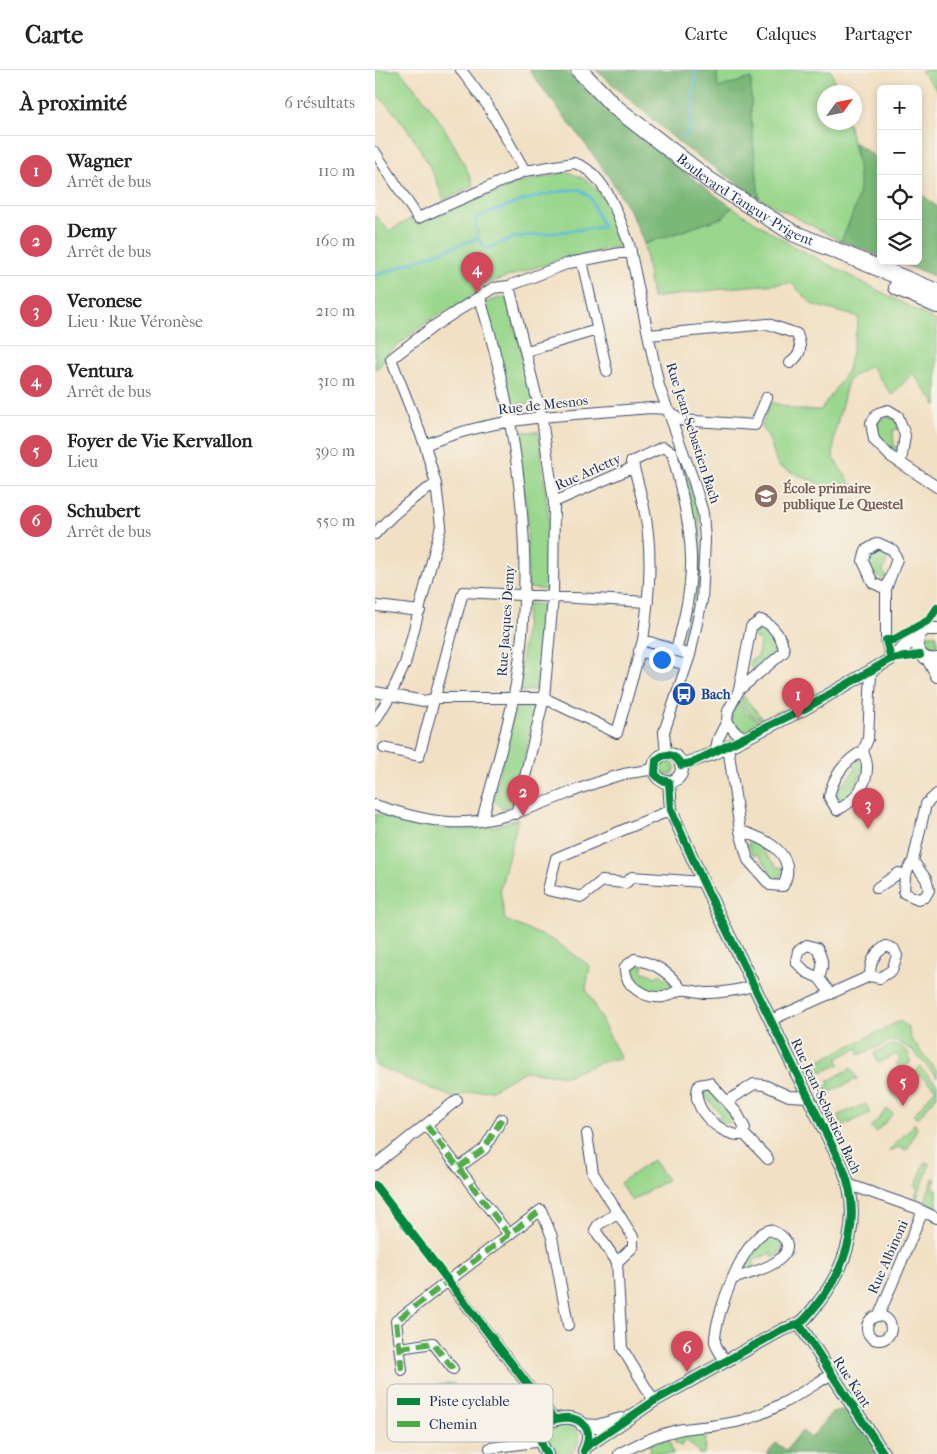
<!DOCTYPE html>
<html lang="fr">
<meta charset="utf-8">
<style>
:root{--surface:#fff;--page:#f6f6f6;--text:#222;--muted:#767676;--line:#e0e0e0;--accent:#d1495b}
body{margin:0;font-family:"IM FELL French Canon",serif;background:var(--page);color:var(--text)}
.controls{position:absolute;right:15px;top:15px;display:grid;overflow:hidden;border-radius:8px;box-shadow:0 2px 8px #0003}
.controls button{width:45px;height:45px;display:grid;place-items:center;padding:0;border:0;border-bottom:1px solid var(--line);background:var(--surface);color:var(--text);font:25px sans-serif}
.compass{position:absolute;left:442px;top:15px;width:45px;height:45px;border-radius:50%;background:var(--surface);box-shadow:0 2px 8px #0003;rotate:57deg}
.you{position:absolute;left:286px;top:589px;width:18px;height:18px;margin:-12px;border:4px solid #fff;border-radius:50%;background:#1a73e8;box-shadow:0 0 0 8px #1a73e833}
.badge{display:grid;place-items:center;width:32px;height:32px;border-radius:50%;background:var(--accent);color:#fff;font-size:16px;font-weight:700}
.pin{position:absolute;translate:-50% -41px;filter:drop-shadow(0 1px 2px #0008)}
.pin::after{content:'';position:absolute;top:26px;width:18px;height:15px;background:inherit;clip-path:polygon(0 0,100% 0,50% 100%)}
.list{margin:0;padding:0;list-style:none}
h2{display:flex;justify-content:space-between;align-items:center;height:65px;margin:0;padding:0 20px;font-size:21px}
h2 small{font-size:16px;font-weight:400;color:var(--muted)}
.list li{display:grid;grid-template-columns:32px 1fr auto;gap:15px;align-items:center;box-sizing:border-box;height:70px;padding:0 20px;border-top:1px solid var(--line)}
.list b{display:block;font-size:19px;white-space:nowrap}
.list p{margin:0;font-size:16px;white-space:nowrap;color:var(--muted)}
.list em{font-size:16px;font-style:normal;color:var(--muted)}
.icon{flex:none;width:28px;height:28px;fill:none;stroke:currentColor;stroke-width:2;stroke-linecap:round;stroke-linejoin:round}
.map{position:relative;flex:none;width:562px;height:1384px;overflow:hidden}
header{display:flex;align-items:center;gap:30px;box-sizing:border-box;height:70px;padding:0 25px;background:var(--surface);border-bottom:1px solid var(--line)}
header strong{font-size:24px}
nav{display:flex;gap:28px;margin-inline-start:auto;font-size:18px}
main{display:flex}
aside{flex:1;background:var(--surface)}
.map>svg:first-child{display:block}
.green{fill:#99d78c;stroke:#5a8375}
.forest{fill:#7ab878;stroke:#4a746b}
.lines{fill:none;stroke-linecap:round;stroke-linejoin:round}
.stream{stroke:#5fbadd;stroke-width:2.5}
.minor-casing{stroke:#3b4a6d;stroke-width:12}
.tertiary-casing{stroke:#3b4a6d;stroke-width:14}
.primary-casing{stroke:#3b4a6d;stroke-width:18}
.minor{stroke:#fff;stroke-width:10}
.tertiary{stroke:#fff;stroke-width:12}
.primary{stroke:#fff;stroke-width:16}
.quiet{stroke:#52ab49;stroke-width:6;stroke-dasharray:12 6;stroke-linecap:butt}
.cycleway-casing{stroke:#f7f3e8;stroke-width:11}
.cycleway{stroke:#00873e;stroke-width:8}
.labels{text-anchor:middle;dominant-baseline:central;stroke-width:4;stroke-linejoin:round;paint-order:stroke}
.street-label{font-size:14px;fill:#1b2f5e;stroke:#f7f3e8}
.education-label{font-size:14px;font-weight:bold;fill:#785e54;stroke:#f7f3e8;text-anchor:start}
.transit-label{font-size:14px;font-weight:bold;fill:#164399;stroke:#f7f3e8;text-anchor:start}
.key{fill:#f7f3e8;stroke:#b5b8bf;stroke-width:1}
.key-label{font-size:14px;fill:#1b2f5e}
</style>
<header>
<strong>Carte</strong>
<nav><a>Carte</a><a>Calques</a><a>Partager</a></nav>
</header>
<main>
<aside>
<h2>À proximité<small>6 résultats</small></h2>
<ul class="list">
<li><span class="badge">1</span><div><b>Wagner</b><p>Arrêt de bus</p></div><em>110 m</em></li>
<li><span class="badge">2</span><div><b>Demy</b><p>Arrêt de bus</p></div><em>160 m</em></li>
<li><span class="badge">3</span><div><b>Veronese</b><p>Lieu · Rue Véronèse</p></div><em>210 m</em></li>
<li><span class="badge">4</span><div><b>Ventura</b><p>Arrêt de bus</p></div><em>310 m</em></li>
<li><span class="badge">5</span><div><b>Foyer de Vie Kervallon</b><p>Lieu</p></div><em>390 m</em></li>
<li><span class="badge">6</span><div><b>Schubert</b><p>Arrêt de bus</p></div><em>550 m</em></li>
</ul>
</aside>
<div class="map">
<svg width="562" height="1384" viewBox="0 0 562 1384">
<rect width="100%" height="100%" fill="#f7f3e8"/>
<filter id="ink" filterUnits="userSpaceOnUse"><feTurbulence type="fractalNoise" baseFrequency=".02" numOctaves="2"/><feDisplacementMap in="SourceGraphic" scale="10" xChannelSelector="R" yChannelSelector="G"/><feConvolveMatrix kernelMatrix="1 2 1 2 8 2 1 2 1" color-interpolation-filters="sRGB"/></filter>
<filter id="wash" filterUnits="userSpaceOnUse"><feTurbulence type="fractalNoise" baseFrequency=".0096" numOctaves="4" result="noise"/><feDisplacementMap in="SourceGraphic" scale="20" xChannelSelector="R" yChannelSelector="G"/><feGaussianBlur stdDeviation="1.12" result="paint"/><feColorMatrix in="noise" values="0 0 0 0 0 0 0 0 0 0 0 0 0 0 0 0 0 1.4 0 .05"/><feComposite in="paint" operator="in"/></filter>
<g filter="url(#wash)">
<rect width="100%" height="100%" fill="#f1e0c3"/>
<path class="green" d="M0,0H24C57,35 80,71 99,116L69,130C54,90 33,53 0,23Z
M342,0H456L463,22H450V52L473,53L486,106L483,133L466,171L384,128L376,49V8L342,19Z
M548,0H562V20L546,1Z
M192,102C228,113 231,134 245,165L247,172L245,176L180,191L105,216L98,227L53,251L14,283L5,296L0,299V145L14,161L37,148L42,154L147,112Z
M357,137L416,175L562,251V336L538,303L517,325L495,295L473,310L460,362L458,388L479,418L460,421L403,396L394,368L387,357L395,332L423,340H446L473,300L484,247L438,235L416,213L362,217L277,228L269,174L349,147Z
M132,226L159,332L136,337L109,233Z
M511,346L521,350L524,359L518,360L519,376L524,378L523,385L502,362V353Z
M143,362H164L173,443L175,520L153,518L152,446Z
M307,395L309,397C313,409 318,421 321,433C333,481 321,534 310,581L305,579C312,542 323,502 321,464C319,441 312,418 307,395Z
M508,480L516,486H513L508,502L512,506L507,509L494,501L493,488L499,481Z
M153,533L174,537L165,619L143,622Z
M386,555C396,559 404,569 404,580L380,601L375,596L376,589L383,587L385,571L379,567L378,561Z
M551,565H562V582H551L546,571Z
M368,626L388,649L408,639L409,641L391,651C377,645 370,644 366,628Z
M363,630L370,643L385,651L377,655L379,659L367,662L357,654V644Z
M140,637H162L137,735L127,739L118,730Z
M482,689L487,690L490,696L473,730L464,733L460,724L464,711L468,715L480,699L477,692Z
M286 698a7 7 0 1 1 14 0a7 7 0 1 1-14 0Z
M0,744C34,753 73,763 109,758C120,757 132,752 143,749L125,820L130,850L180,871L215,896L211,919L246,989L226,992L191,1006L150,1001L117,1020L95,1022L79,1028L0,995Z
M378,769L395,777L387,780L402,797L409,798L404,809H398L390,803L395,800L383,785H377L373,773Z
M269,895L267,901L281,907L285,904L296,913L295,920C278,928 261,915 252,902L258,896Z
M525,951L533,957L536,969L562,1001V1007L536,979L519,970L484,985L483,978L463,988L464,995C453,999 440,1007 432,997Z
M517,975C527,975 536,981 535,993L525,999L521,993L525,990L522,984L503,993L499,983Z
M545,997L562,1014V1026L542,1049L538,1045L561,1019L545,1005L522,1030L513,1018L519,1013L523,1020Z
M476,998L482,1009L453,1023L450,1017L454,1015L453,1011Z
M330,1018H334L357,1045L356,1052L349,1054L340,1048L347,1046L333,1029L326,1031V1022Z
M491,1034L495,1043L468,1056L463,1045Z
M512,1039L518,1044L501,1062L496,1057Z
M539,1053L542,1058L532,1080L524,1077L513,1081L538,1056Z
M278,1090L292,1110L257,1131L245,1113Z
M550,1092L555,1094L542,1128L540,1127L543,1118L540,1117Z
M558,1108L561,1109L557,1118L562,1120V1137L550,1131Z
M394,1165L405,1168L409,1180L398,1188L396,1183L378,1191L381,1198L373,1199L369,1193L380,1174Z
M79,1313L83,1341L67,1343L63,1315Z
M174 1369a15 15 0 1 1 30 0a15 15 0 1 1-30 0Z
M327,1363L331,1368L329,1384H323L324,1382L311,1370L306,1376L299,1372L301,1367Z
M292,1369L295,1372L298,1384H286L283,1382L276,1384L275,1374Z"/>
<path class="forest" d="M154,0H190C243,53 297,94 357,137L349,147L269,174C249,115 191,52 154,0Z
M221,0H342L343,18L376,8V49L384,128L307,75Z
M479,72L506,91V186L466,171C486,127 488,120 479,72Z
M543,121L562,137V207L520,191H543Z
M475,1338L505,1384H392L401,1373L411,1380L427,1361L436,1368L457,1342Z"/>
<g class="lines">
<path class="stream" d="M308,69L315,59L321,0
M204,119L215,127L228,157L141,167L110,179L103,168L100,148C133,135 168,122 204,119Z
M0,206L103,168"/>
</g>
</g>
<g filter="url(#ink)">
<g class="lines">
<g class="minor-casing">
<path id="minor" d="M86,0L113,36L150,101
M0,82L43,148L150,101L199,93C230,102 244,147 254,174L284,316L319,412L328,443L330,470L327,530L315,585L289,662L291,685
M207,191L232,301
M134,216L167,349L179,432L178,528L169,628L141,744
M105,228C142,352 162,485 141,614C133,660 119,705 107,750
M274,265L393,254L422,264C427,278 427,284 415,293
M152,281L222,260
M293,340L305,350L380,355L392,327
M50,375C120,345 199,345 275,338L292,339
M526,392L530,365L523,346L513,340L503,343L496,353L499,370L515,386L562,417
M179,432L259,397
M0,464C17,444 38,427 61,414
M511,519L498,513L488,491L491,480L503,473L518,480L522,489L511,519V570L516,589
M2,536L45,541
M264,581L311,595
M301,581C309,550 317,519 316,487C315,451 305,416 297,382L288,377L256,392C261,402 263,414 266,425C279,474 275,520 268,570L315,585
M0,622L49,631L61,628H169L242,663L268,570
M0,651L15,626L30,594L66,456L61,414L50,375L16,289L59,256L118,218L134,216L194,193L256,181
M352,651L359,661L370,668
M353,676L365,761L373,790L395,815L408,816C424,785 391,768 365,761
M9,678L44,686L88,522L273,532
M488,681C489,685 492,691 492,696C493,715 478,733 462,740L454,727C458,707 470,690 488,681L493,669L496,601
M340,683L343,669L352,651L353,641L364,620L409,582C408,568 398,555 386,550L376,557L364,620
M0,735C25,743 48,750 74,752C137,756 190,719 249,704C259,702 269,701 279,699
M296,740L181,788L173,820L207,827L227,811L251,813L257,807L328,812
M538,791L551,809L554,820L550,827L543,829L529,823L530,805L538,791L551,734L562,724
M502,818L524,803L530,805
M444,908C449,895 448,890 442,878L432,875L423,881L421,892L431,902L444,908L456,924
M307,920C294,902 281,894 260,889L250,897C249,916 270,929 288,927C294,926 300,921 306,920C313,919 322,922 329,923C346,924 363,920 379,916
M396,950L495,906C495,891 499,884 511,876L519,879L522,886L517,900L505,908L495,906
M335,1013L362,1043L370,1058L366,1065C345,1066 313,1036 324,1015Z
M353,1031L379,1014L389,1015L414,1026L434,1027
M52,1056L134,1165
M368,1063L393,1089
M212,1064L218,1103L258,1167V1177L242,1192L247,1278L279,1331
M0,1095L82,1030
M84,1097L109,1079L127,1049
M475,1115L541,1138L562,1148
M242,1192L220,1160L223,1155L242,1143
M73,1211L179,1349
M504,1245L548,1141
M492 1258a12 12 0 1 1 24 0a12 12 0 1 1-24 0Z
M25,1278L58,1273L78,1299
M350,1291C347,1285 340,1277 340,1271C340,1245 369,1165 395,1160C403,1163 411,1167 412,1175C413,1195 372,1204 357,1209
M27,1300L21,1251L166,1140L177,1167L193,1255
M115,1378L167,1371
M244,1384C264,1373 285,1363 308,1359C330,1356 351,1356 372,1349C403,1339 430,1320 457,1304"/>
</g>
<g class="tertiary-casing">
<path id="tertiary" d="M543,567C541,581 546,591 562,589
M553,589L562,606
M279 698a14 14 0 1 1 28 0a14 14 0 1 1-28 0Z
M306,695L340,683L429,639L516,589L550,559H562
M424,1254L509,1384
M207,1355L222,1356L246,1349
M211,1377L279,1331L407,1260C412,1258 420,1256 425,1253C432,1248 438,1239 443,1233C474,1194 487,1145 468,1098L328,812L296,740L294,712
M172,1384C141,1340 233,1333 209,1381"/>
</g>
<g class="primary-casing">
<g id="primary">
<path id="s1" d="M204,0L240,37L334,110L418,163L562,222"/>
<path d="M522,217L562,235"/>
</g>
</g>
<use href="#minor" class="minor"/>
<use href="#tertiary" class="tertiary"/>
<use href="#primary" class="primary"/>
<path class="quiet" d="M0,535L2,536
M52,1056L134,1165
M84,1097L109,1079L127,1049
M25,1278L58,1273L78,1299
M27,1300L21,1251L166,1140"/>
<g class="cycleway-casing">
<path id="cycleway" d="M516,589L511,570H518L554,550L562,538
M0,1115L179,1349
M424,1254L509,1384
M211,1377L279,1331L407,1260C412,1258 420,1256 425,1253C432,1248 438,1239 443,1233C474,1194 487,1145 468,1098L328,812L296,740L294,712L286,710L280,704L281,691C289,682 300,683 306,695L316,693L429,639L516,589L545,585
M172,1384C141,1340 233,1333 209,1381"/>
</g>
<use href="#cycleway" class="cycleway"/>
</g>
</g>
<defs>
<g id="school-disc" transform="scale(1.25)"><circle r="9.5" fill="#8d6e63" stroke="#f7f3e8"/><path d="M0-5L7-2L0 1L-7-2ZM-4 1L0 2.5L4 1V4Q0 6-4 4Z" fill="#fff"/></g>
<g id="bus-disc" transform="scale(1.25)"><circle r="9.5" fill="#1a4fb4" stroke="#f7f3e8"/><path d="M-5-6H5V4H4V6H2V4H-2V6H-4V4H-5ZM-3.5-4V0h7V-4ZM-3.5 1.2v1.5H-2V1.2ZM2 1.2v1.5H3.5V1.2Z" fill="#fff"/></g>
</defs>
<g fill-rule="evenodd">
<use href="#school-disc" x="391" y="426"/>
<use href="#bus-disc" x="309" y="624"/>
</g>
<g class="labels">
<g class="street-label">
<text stroke="none"><textPath href="#s1" startOffset="212">Boulevard Tanguy-Prigent</textPath></text>
<text transform="translate(168 335) rotate(-6)">Rue de Mesnos</text>
<text transform="translate(318 363) rotate(72)">Rue Jean-Sebastien Bach</text>
<text transform="translate(213 402) rotate(-24)">Rue Arletty</text>
<text transform="translate(131 551) rotate(-86)">Rue Jacques Demy</text>
<text transform="translate(451 1036) rotate(65)">Rue Jean-Sebastien Bach</text>
<text transform="translate(513 1187) rotate(-66)">Rue Albinoni</text>
<text transform="translate(477 1312) rotate(57)">Rue Kant</text>
</g>
<g class="education-label">
<text x="408" y="418">École primaire<tspan x="408" dy="16">publique Le Questel</tspan></text>
</g>
<g class="transit-label">
<text x="326" y="624">Bach</text>
</g>
</g>
<rect x="12" y="1314" width="166" height="58" rx="8" class="key"/>
<rect x="22" y="1328" width="23" height="7" fill="#00873e"/>
<rect x="22" y="1351" width="23" height="6" fill="#52ab49"/>
<g class="key-label">
<text x="54" y="1336">Piste cyclable</text>
<text x="54" y="1359">Chemin</text>
</g>
</svg>
<div class="controls">
<button>+</button>
<button>−</button>
<button><svg class="icon" aria-label="locate" viewBox="0 0 24 24"><circle cx="12" cy="12" r="6"/><path d="M12 2v4M12 18v4M2 12h4M18 12h4"/></svg></button>
<button><svg class="icon" aria-label="layers" viewBox="0 0 24 24"><path d="M12 4l9 5-9 5-9-5zM3 14l9 5 9-5"/></svg></button>
</div>
<svg class="compass" viewBox="-18 -18 36 36"><path d="M0-13l5 13h-10z" fill="#e53935"/><path d="M0 13l5-13h-10z" fill="#767676"/></svg>
<div class="you"></div>
<div class="pin badge" style="left:423px;top:649px">1</div>
<div class="pin badge" style="left:148px;top:746px">2</div>
<div class="pin badge" style="left:493px;top:759px">3</div>
<div class="pin badge" style="left:102px;top:223px">4</div>
<div class="pin badge" style="left:528px;top:1036px">5</div>
<div class="pin badge" style="left:312px;top:1302px">6</div>
</div>
</main>
